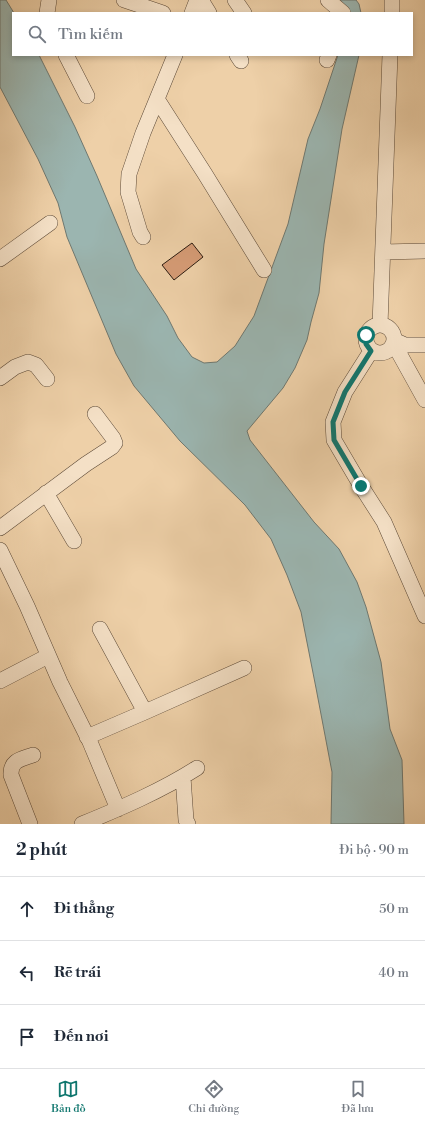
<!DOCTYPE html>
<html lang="vi">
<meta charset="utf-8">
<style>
:root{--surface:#fff;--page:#f6f6f7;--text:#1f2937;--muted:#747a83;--line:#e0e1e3;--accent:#0f766e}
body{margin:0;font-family:"Libre Bodoni",serif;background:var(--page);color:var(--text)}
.stop{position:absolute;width:12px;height:12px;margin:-9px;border:3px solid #0f766e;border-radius:50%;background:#fff}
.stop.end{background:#0f766e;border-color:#fff;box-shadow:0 1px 4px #0008}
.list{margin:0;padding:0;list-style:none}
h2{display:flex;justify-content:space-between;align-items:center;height:52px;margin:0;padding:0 16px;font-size:17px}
h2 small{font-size:13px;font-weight:400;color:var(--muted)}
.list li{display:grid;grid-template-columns:26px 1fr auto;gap:12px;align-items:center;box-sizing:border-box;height:64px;padding:0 16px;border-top:1px solid var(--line)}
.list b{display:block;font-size:15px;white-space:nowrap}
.list em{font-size:13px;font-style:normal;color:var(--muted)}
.icon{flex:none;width:22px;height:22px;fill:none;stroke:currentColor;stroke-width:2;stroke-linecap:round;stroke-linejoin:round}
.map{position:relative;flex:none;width:425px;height:824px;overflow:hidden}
.search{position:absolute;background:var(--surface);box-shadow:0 2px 6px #0003;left:12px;right:12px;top:12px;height:44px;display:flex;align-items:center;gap:10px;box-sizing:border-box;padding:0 14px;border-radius:0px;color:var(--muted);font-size:15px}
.sheet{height:244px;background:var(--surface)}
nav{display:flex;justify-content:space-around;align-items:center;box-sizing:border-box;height:56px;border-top:1px solid var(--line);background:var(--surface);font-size:11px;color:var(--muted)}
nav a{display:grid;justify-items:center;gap:2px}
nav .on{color:var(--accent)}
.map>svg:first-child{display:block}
.water{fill:#9bb5b0;stroke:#6f7870}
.building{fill:#d59b75;stroke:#2c1c11}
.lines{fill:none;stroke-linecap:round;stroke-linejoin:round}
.minor-casing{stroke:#5c4937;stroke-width:16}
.minor{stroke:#f4e0c6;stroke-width:15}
.route{stroke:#0f766e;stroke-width:5}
</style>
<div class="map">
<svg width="425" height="824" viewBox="0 0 425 824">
<rect width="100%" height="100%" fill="#eed0a8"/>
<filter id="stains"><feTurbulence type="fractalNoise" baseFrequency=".005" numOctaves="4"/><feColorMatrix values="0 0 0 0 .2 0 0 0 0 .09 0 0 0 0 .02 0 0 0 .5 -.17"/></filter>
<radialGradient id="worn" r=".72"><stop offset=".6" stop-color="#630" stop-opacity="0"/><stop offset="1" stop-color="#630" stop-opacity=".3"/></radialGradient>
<path class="water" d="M0,0H6L14,13H13V55H39L75,127L97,176L136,269L167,316L178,338L192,357L204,363L217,362L235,346L254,316L288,224L308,139L320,109L338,55H359L342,129L324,244L319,293L311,322L307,340L295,368L283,388L247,431L250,440L314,522L339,549L357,582L366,607L381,662L390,729L402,760L404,824H331L332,772L316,688L301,612L287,575L271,539L245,505L180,441L134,386L116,354L67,237L58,203L38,159L0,87Z
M336,0H356L359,4L361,13H344Z"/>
<path class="building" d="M192,243L203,257L174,280L162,265Z"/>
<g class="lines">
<g class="minor-casing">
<path id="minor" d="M124,0L163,13
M201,0L209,13
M235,0L244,13
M328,0L343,13
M47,13L49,0
M192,13L197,0
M392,13V0
M66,55L87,96
M237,55L241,61
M327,60L329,55
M157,99L205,174L264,270
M143,237L140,232L128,192L129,174L143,133L175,55
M383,252L425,251
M0,259L50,223
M366 339a14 14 0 1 1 28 0a14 14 0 1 1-28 0Z
M380,325L390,55
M394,340L405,345H425
M394,344L425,400
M371,351L345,392L333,422L334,440L361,486L384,522L425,616
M0,378L15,367L28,362L36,365L47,379
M46,493L74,541
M0,528L86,464L112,447L115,443L113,438L95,414
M0,550L27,606L60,682L90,742L118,809
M100,629L145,712
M0,681L48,656
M87,737L145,712L244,668
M183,777L186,820L188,824
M30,824L11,775C10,760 22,759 33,755
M82,824C121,808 161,791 197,768"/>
</g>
<use href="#minor" class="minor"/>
</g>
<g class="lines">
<path class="route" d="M361,486L334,440L333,422L345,392L371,351L366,344V335"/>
</g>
<rect width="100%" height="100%" filter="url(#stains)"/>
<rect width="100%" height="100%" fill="url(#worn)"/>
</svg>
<div class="stop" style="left:366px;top:335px"></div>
<div class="stop end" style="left:361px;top:486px"></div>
<div class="search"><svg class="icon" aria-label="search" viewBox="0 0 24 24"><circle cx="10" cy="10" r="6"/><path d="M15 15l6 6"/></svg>Tìm kiếm</div>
</div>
<section class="sheet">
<h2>2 phút<small>Đi bộ · 90 m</small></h2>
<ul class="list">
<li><svg class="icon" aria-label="ahead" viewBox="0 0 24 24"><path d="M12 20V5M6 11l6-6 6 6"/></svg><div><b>Đi thẳng</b></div><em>50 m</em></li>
<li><svg class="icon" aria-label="left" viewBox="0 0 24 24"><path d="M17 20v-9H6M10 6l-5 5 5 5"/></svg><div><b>Rẽ trái</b></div><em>40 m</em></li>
<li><svg class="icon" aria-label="arrive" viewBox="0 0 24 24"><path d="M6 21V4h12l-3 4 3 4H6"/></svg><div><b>Đến nơi</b></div></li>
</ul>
</section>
<nav>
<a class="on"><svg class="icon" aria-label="map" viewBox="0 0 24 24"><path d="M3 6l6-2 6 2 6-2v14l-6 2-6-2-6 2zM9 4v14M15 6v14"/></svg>Bản đồ</a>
<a><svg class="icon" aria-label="directions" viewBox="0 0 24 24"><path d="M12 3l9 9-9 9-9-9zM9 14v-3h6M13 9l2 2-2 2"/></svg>Chỉ đường</a>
<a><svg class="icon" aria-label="saved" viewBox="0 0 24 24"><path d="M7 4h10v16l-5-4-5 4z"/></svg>Đã lưu</a>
</nav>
